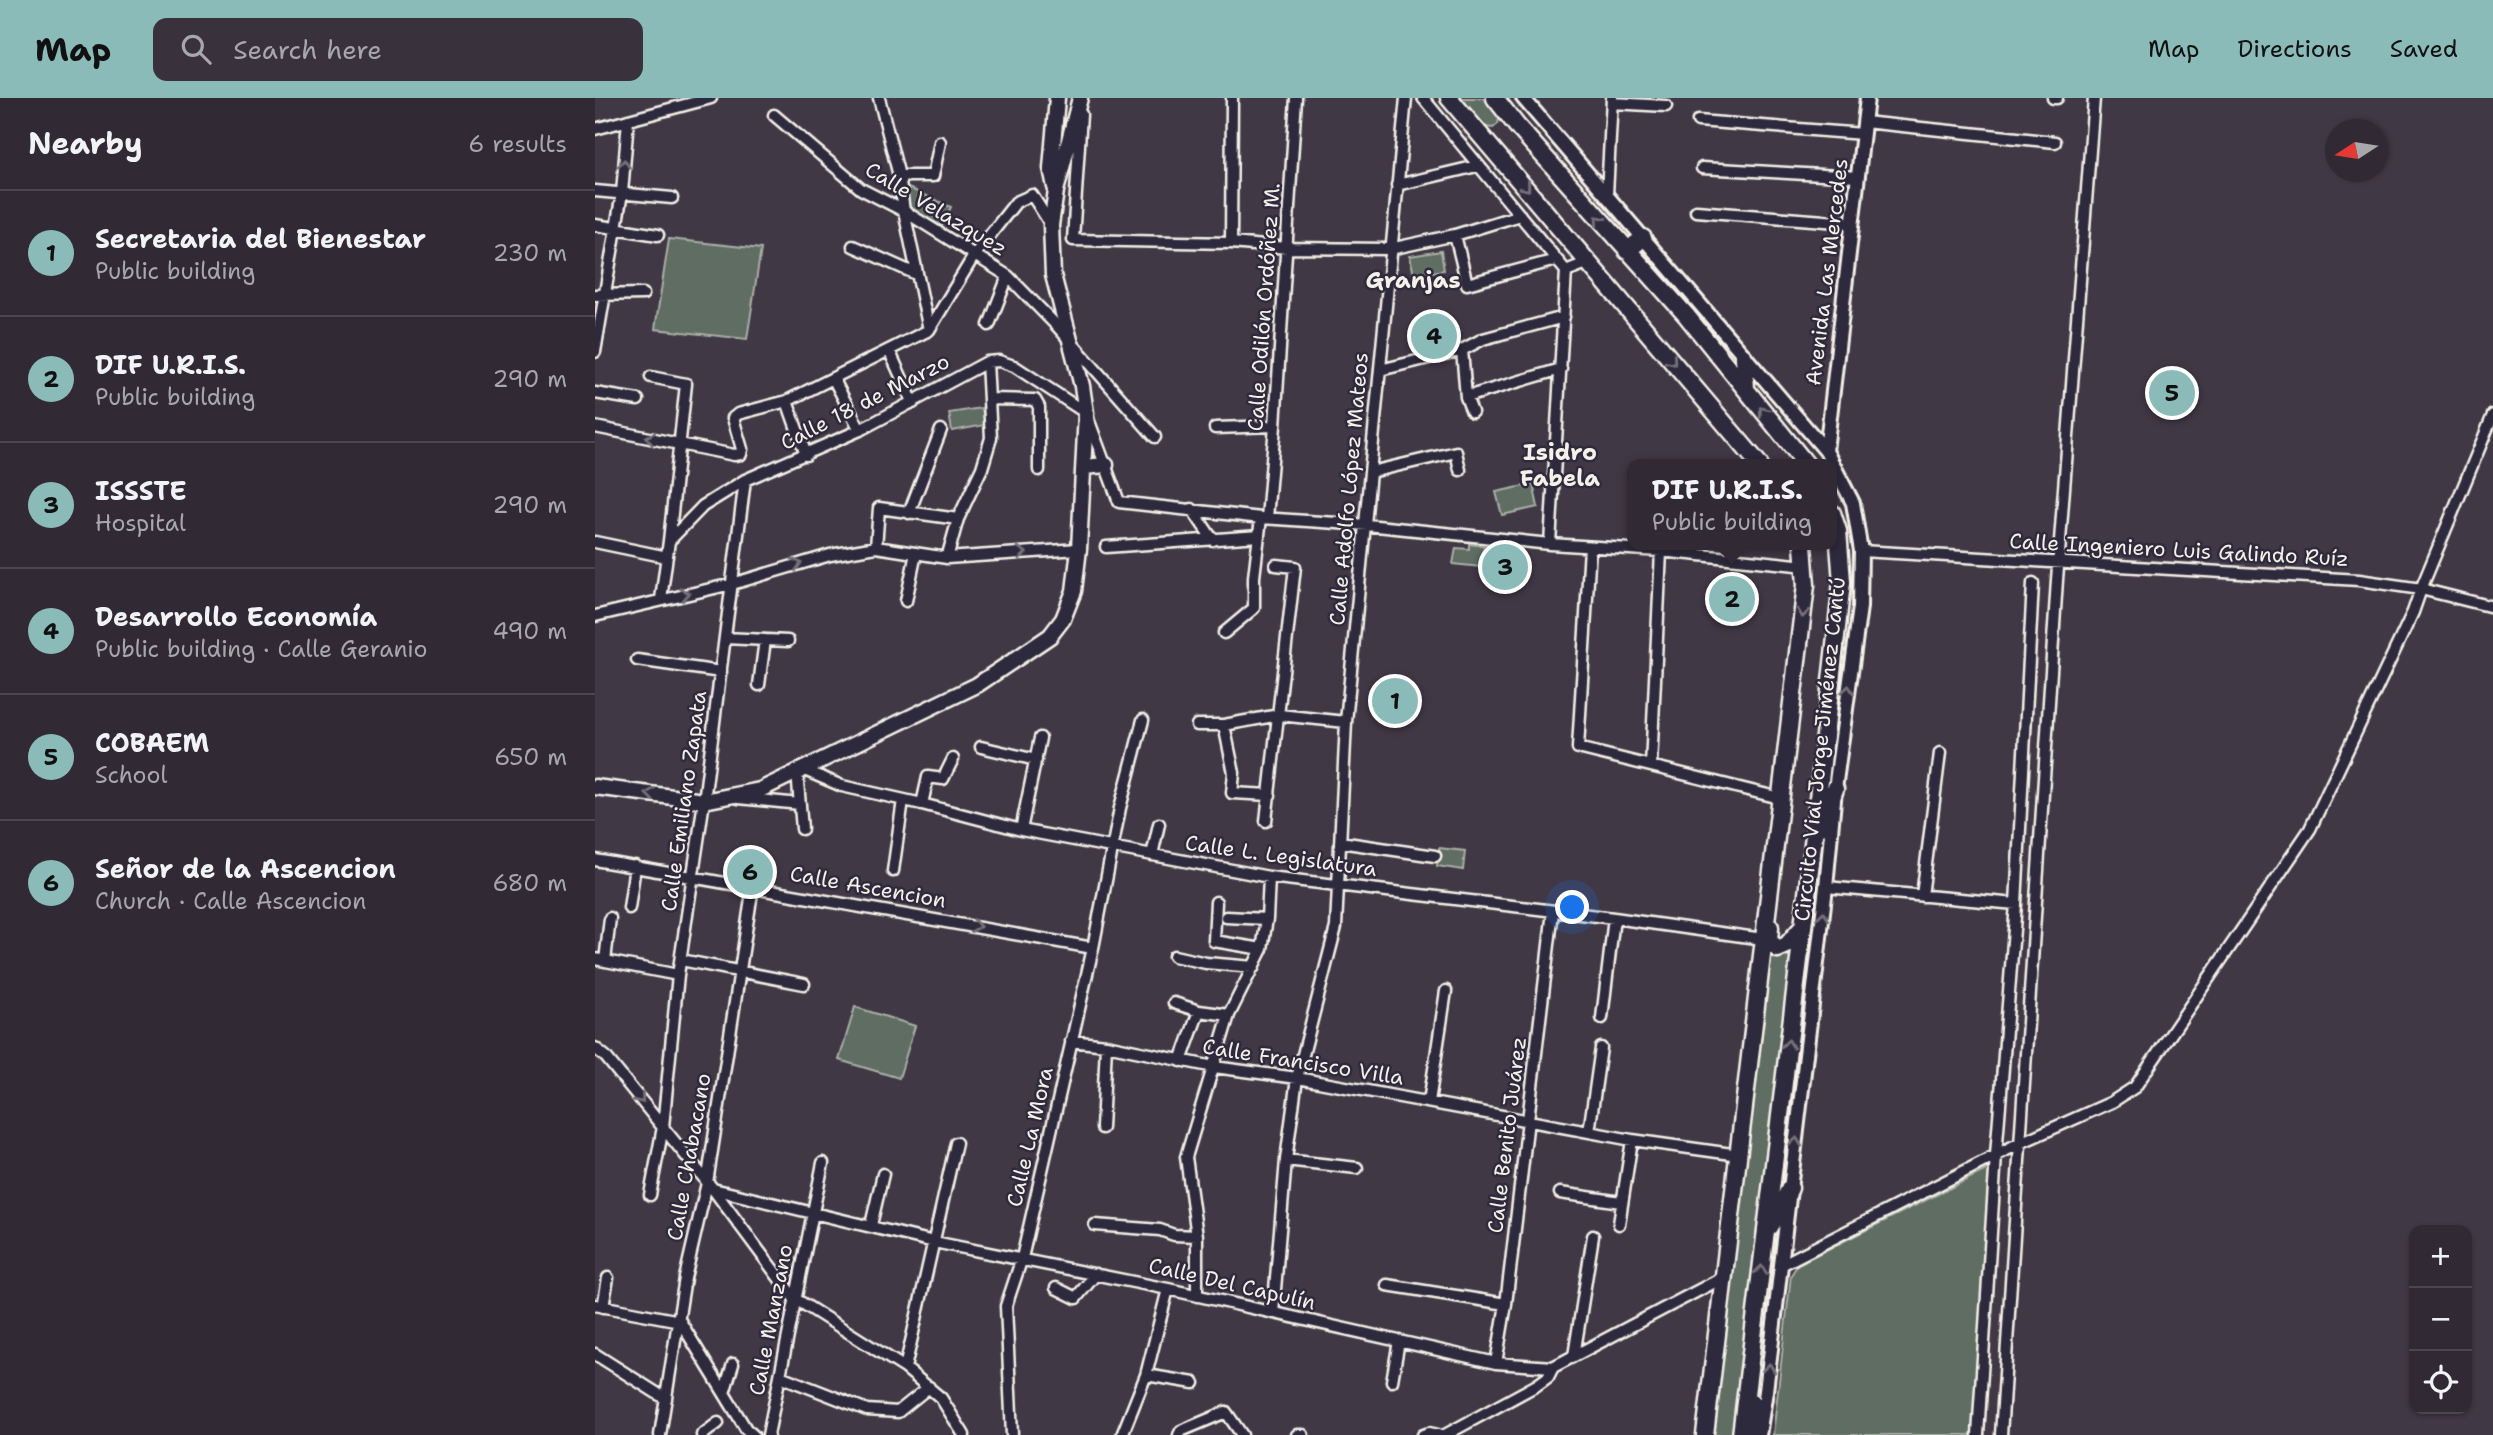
<!DOCTYPE html>
<meta charset="utf-8">
<style>
:root{--surface:#312a34;--page:#39323c;--text:#f1f3f6;--muted:#a8a7ac;--line:#4c464f;--accent:#8bbbb9}
body{margin:0;font-family:"Shantell Sans",sans-serif;background:var(--page);color:var(--text)}
.controls{position:absolute;right:21px;bottom:21px;display:grid;overflow:hidden;border-radius:14px;box-shadow:0 2px 5px #0004}
.controls button{width:63px;height:63px;display:grid;place-items:center;padding:0;border:0;border-bottom:2px solid var(--line);background:var(--surface);color:var(--text);font:35px sans-serif}
.compass{position:absolute;left:1730px;top:21px;width:63px;height:63px;border-radius:50%;background:var(--surface);box-shadow:0 2px 5px #0004;rotate:258deg}
.you{position:absolute;left:978px;top:810px;width:24px;height:24px;margin:-18px;border:5px solid #fff;border-radius:50%;background:#1a73e8;box-shadow:0 0 0 10px #1a73e833}
.badge{display:grid;place-items:center;width:46px;height:46px;border-radius:50%;background:var(--accent);color:#111;font-size:23px;font-weight:700}
.pin{position:absolute;translate:-50% -50%;border:4px solid #fff;box-shadow:0 2px 7px #0006}
.popup{position:absolute;left:1032px;top:361px;width:210px;height:91px;box-sizing:border-box;display:grid;place-content:center;border-radius:14px;background:var(--surface);filter:drop-shadow(0 2px 5px #0005);font-size:23px;white-space:nowrap;color:var(--muted)}
.popup b{font-size:26px;color:var(--text)}
.popup::after{content:'';position:absolute;left:50%;top:100%;margin-left:-14px;border:14px solid transparent;border-top-color:var(--surface)}
.list{margin:0;padding:0;list-style:none}
h2{display:flex;justify-content:space-between;align-items:center;height:91px;margin:0;padding:0 28px;font-size:30px}
h2 small{font-size:23px;font-weight:400;color:var(--muted)}
.list li{display:grid;grid-template-columns:46px 1fr auto;gap:21px;align-items:center;box-sizing:border-box;height:126px;padding:0 28px;border-top:2px solid var(--line)}
.list b{display:block;font-size:26px;white-space:nowrap}
.list p{margin:0;font-size:23px;white-space:nowrap;color:var(--muted)}
.list em{font-size:23px;font-style:normal;color:var(--muted)}
.icon{flex:none;width:38px;height:38px;fill:none;stroke:currentColor;stroke-width:2;stroke-linecap:round;stroke-linejoin:round}
.map{position:relative;flex:none;width:1898px;height:1337px;overflow:hidden}
header{display:flex;align-items:center;gap:42px;box-sizing:border-box;height:98px;padding:0 35px;background:var(--accent);color:#111}
header strong{font-size:33px}
nav{display:flex;gap:38px;margin-inline-start:auto;font-size:24px}
.search{width:490px;height:63px;background:var(--page);display:flex;align-items:center;gap:18px;box-sizing:border-box;padding:0 24px;border-radius:14px;color:var(--muted);font-size:26px}
main{display:flex}
aside{flex:1;background:var(--surface)}
.map>svg:first-child{display:block}
.green{fill:#5e6d63;stroke:#a9afa6;stroke-width:2}
.lines{fill:none;stroke-linecap:round;stroke-linejoin:round}
.minor-casing{stroke:#f4f1e8;stroke-width:15}
.tertiary-casing{stroke:#f4f1e8;stroke-width:18}
.secondary-casing{stroke:#f4f1e8;stroke-width:19}
.primary-casing{stroke:#f4f1e8;stroke-width:21}
.minor{stroke:#2f2a3d;stroke-width:10}
.tertiary{stroke:#2f2a3d;stroke-width:12}
.secondary{stroke:#2f2a3d;stroke-width:14}
.primary{stroke:#2f2a3d;stroke-width:16}
.oneway{stroke:#747079}
.labels{text-anchor:middle;dominant-baseline:central;stroke-width:5;stroke-linejoin:round;paint-order:stroke}
.street-label{font-size:21px;fill:#f4f1e8;stroke:#2f2a3d}
.neighbourhood-label{font-size:23px;font-weight:bold;fill:#f4f1e8;stroke:#2f2a3d}
</style>
<header>
<strong>Map</strong>
<div class="search"><svg class="icon" aria-label="search" viewBox="0 0 24 24"><circle cx="10" cy="10" r="6"/><path d="M15 15l6 6"/></svg>Search here</div>
<nav><a>Map</a><a>Directions</a><a>Saved</a></nav>
</header>
<main>
<aside>
<h2>Nearby<small>6 results</small></h2>
<ul class="list">
<li><span class="badge">1</span><div><b>Secretaria del Bienestar</b><p>Public building</p></div><em>230 m</em></li>
<li><span class="badge">2</span><div><b>DIF U.R.I.S.</b><p>Public building</p></div><em>290 m</em></li>
<li><span class="badge">3</span><div><b>ISSSTE</b><p>Hospital</p></div><em>290 m</em></li>
<li><span class="badge">4</span><div><b>Desarrollo Economía</b><p>Public building · Calle Geranio</p></div><em>490 m</em></li>
<li><span class="badge">5</span><div><b>COBAEM</b><p>School</p></div><em>650 m</em></li>
<li><span class="badge">6</span><div><b>Señor de la Ascencion</b><p>Church · Calle Ascencion</p></div><em>680 m</em></li>
</ul>
</aside>
<div class="map">
<svg width="1898" height="1337" viewBox="0 0 1898 1337">
<rect width="100%" height="100%" fill="#413845"/>
<filter id="ink" filterUnits="userSpaceOnUse"><feTurbulence type="fractalNoise" baseFrequency=".0143" numOctaves="2"/><feDisplacementMap in="SourceGraphic" scale="14" xChannelSelector="R" yChannelSelector="G"/><feConvolveMatrix kernelMatrix="1 2 1 2 8 2 1 2 1" color-interpolation-filters="sRGB"/></filter>
<g filter="url(#ink)">
<path class="green" d="M866,0H889L904,19L903,26L898,30L891,29Z
M311,89L356,109L347,128L315,111Z
M74,141L166,151L152,241L60,231Z
M846,153L849,172L819,177L815,158Z
M387,310L390,327L357,333L354,315Z
M938,386L943,409L907,417L901,394Z
M874,446L889,448L886,469L858,466L861,450L874,451Z
M844,750L870,753L868,772L842,768Z
M1174,856L1197,858L1141,1337H1117Z
M260,909L320,928L304,980L244,962Z
M1397,1069L1380,1337H1178L1196,1177L1203,1166Z"/>
<g class="lines">
<g class="minor-casing">
<path id="minor" d="M284,0L304,78L309,113L334,232
M828,0L971,173
M1458,0H1462
M1017,5L1071,8
M484,16H486L478,142L636,145L692,150L795,151L860,137L925,117
M179,17L266,91L309,113L413,178L462,228L560,339
M1103,23L1268,36
M1269,24L1460,44
M0,31L116,0
M1107,70L1262,79
M304,78H338L345,44
M802,87L882,68
M0,93L77,100
M1012,97L1017,0
M1101,113L1256,125
M0,127L63,137
M860,137L872,186L961,162
M636,145L637,0
M258,148L321,176
M971,173L994,164
M0,197L48,196
M394,227L413,178
M334,232L380,156L421,104L437,97L456,127
M294,252L318,305
M867,252L871,299L877,314
M0,254L27,95L33,22
M785,272L867,252L888,241L969,219
M56,279L91,286L74,443L66,501
M238,280L265,332
M0,295L43,302
M871,299L966,271
M395,301L440,302L444,309V372
M192,303L211,357
M0,329L139,357L146,356L147,351L138,320L143,316L192,303L334,232
M620,330L680,328
M776,374L861,354L865,372
M597,411L618,442
M314,415L346,332
M672,420L680,328L701,0
M74,443L108,408L150,382L265,332L392,264L404,263L419,268L491,315L524,404L666,420L772,427L955,446L1066,453L1211,468
M0,444L72,459
M955,446L971,173
M281,449L284,410L363,421
M511,449L664,438
M995,449L983,650L1185,700
M1266,453L1764,482L1826,491L1898,509
M352,460L363,421L387,370L396,340L392,264
M311,503L321,455
M0,518L137,486L235,457L281,449L352,460L484,451
M629,535L659,510V479L666,420
M130,540L193,543
M42,562L126,574
M164,587L170,542
M602,627H629L684,617L751,624
M629,627L639,675L637,695L675,697
M386,649L441,662
M1056,668L1066,453
M207,671L247,688L327,706L426,732L674,779L1019,820L1168,841
M202,673L207,731
M143,700L205,706
M327,706L333,679L348,681L358,661
M671,723L700,469L681,467
M426,732L445,640
M745,744L840,758
M557,757L564,726
M0,762L498,850
M298,773L308,702
M1231,789L1421,806
M1327,798L1345,655
M621,804L619,843L667,851
M34,810L40,768
M631,819L672,821
M579,858L611,865L659,869
M0,861L83,877
M86,862L209,886
M10,863L15,820
M579,905L604,913L634,917
M1007,920L1019,820
M476,943L511,947L619,969L702,980L1037,1042L1144,1057
M0,950L10,958L118,1091L199,1200L310,1270L346,1300L369,1337
M586,963L604,913
M834,1004L851,893
M507,1030L511,947
M994,1034L1006,950
M691,1062L762,1070
M118,1091L339,1144L573,1191L901,1265L958,1269L1129,1179
M965,1095L1026,1104
M55,1097L68,1029L83,877L109,703L150,382
M1024,1126L1037,1042
M276,1127L288,1076
M500,1127L565,1132L579,1137L602,1138
M1186,1167L1425,1045L1517,1004L1540,989L1715,731L1818,514L1826,491L1898,317
M792,1187L911,1206
M461,1190L481,1200L501,1176
M602,1198V1138L591,1059L634,917L667,851L672,821L674,779
M0,1207L85,1223L151,1331L158,1337
M8,1209L13,1180
M678,1215L691,1062L702,980L741,829L751,624L811,0
M0,1256L71,1301
M979,1258L998,1138
M901,1265L911,1206L958,813
M310,1270L361,1045
M551,1277L599,1285
M185,1278L272,1312L303,1314L334,1289
M797,1283L804,1243
M129,1295L138,1266
M65,1337L90,1180L112,1085L158,788
M107,1337L123,1325
M173,1337L228,1065
M417,1337L411,1208L427,1160L498,850L525,710L548,622
M527,1337L551,1277L573,1191
M584,1337L586,1333L631,1314L647,1337
M702,1337H708
M828,1337L834,1335L843,1337
M850,1337L942,1287L953,1279L958,1269
M1383,1337L1401,1057L1421,806L1438,485
M1406,1337L1462,482L1499,0"/>
</g>
<g class="tertiary-casing">
<path id="tertiary" d="M928,0L1231,353L1258,405L1266,453L1265,509L1240,691L1231,789L1171,1293L1164,1337
M1231,353L1272,0"/>
</g>
<g class="secondary-casing">
<path id="secondary" d="M460,89L456,70L462,0
M489,369L511,367
M0,689L109,703L165,692L382,587L455,538L468,521L479,493L484,451L491,315L487,288L458,177L456,127L461,93L485,0"/>
</g>
<g class="primary-casing">
<path id="primary" d="M854,0L1164,366
M900,0L922,28L1091,217L1211,366
M1032,153L1048,140
M1149,259L1151,291
M1226,729L1240,691
M1175,829L1174,843L1183,851L1192,847L1206,831
M1175,1129L1195,1090
M1157,1305L1159,1337
M1110,1337L1211,487L1208,447
M1146,1337L1217,755L1247,484L1243,433L1237,415"/>
</g>
<use href="#minor" class="minor"/>
<use href="#tertiary" class="tertiary"/>
<use href="#secondary" class="secondary"/>
<use href="#primary" class="primary"/>
</g>
<defs><path id="oneway-chevron" d="M-2-3.5L2.5 0L-2 3.5" fill="none" stroke-width="1.6" stroke-linecap="round" stroke-linejoin="round" transform="scale(1.75)"/></defs>
<g class="oneway">
<use href="#oneway-chevron" transform="translate(29 66) rotate(-85)"/>
<use href="#oneway-chevron" transform="translate(931 89) rotate(50)"/>
<use href="#oneway-chevron" transform="translate(1004 122) rotate(-131)"/>
<use href="#oneway-chevron" transform="translate(1077 263) rotate(50)"/>
<use href="#oneway-chevron" transform="translate(1168 313) rotate(-128)"/>
<use href="#oneway-chevron" transform="translate(55 340) rotate(-169)"/>
<use href="#oneway-chevron" transform="translate(427 455) rotate(-4)"/>
<use href="#oneway-chevron" transform="translate(202 466) rotate(-17)"/>
<use href="#oneway-chevron" transform="translate(90 496) rotate(-12)"/>
<use href="#oneway-chevron" transform="translate(1208 515) rotate(97)"/>
<use href="#oneway-chevron" transform="translate(1253 592) rotate(-82)"/>
<use href="#oneway-chevron" transform="translate(55 696) rotate(-173)"/>
<use href="#oneway-chevron" transform="translate(1228 818) rotate(-83)"/>
<use href="#oneway-chevron" transform="translate(381 828) rotate(10)"/>
<use href="#oneway-chevron" transform="translate(1193 946) rotate(-83)"/>
<use href="#oneway-chevron" transform="translate(45 1001) rotate(51)"/>
<use href="#oneway-chevron" transform="translate(1201 1044) rotate(-83)"/>
<use href="#oneway-chevron" transform="translate(1166 1172) rotate(-83)"/>
<use href="#oneway-chevron" transform="translate(1174 1270) rotate(-83)"/>
</g>
</g>
<g class="labels">
<g class="street-label">
<text transform="translate(341 111) rotate(31)">Calle Velazquez</text>
<text transform="translate(1232 174) rotate(-83)">Avenida Las Mercedes</text>
<text transform="translate(669 209) rotate(-86)">Calle Odilón Ordóñez M.</text>
<text transform="translate(270 304) rotate(-27)">Calle 18 de Marzo</text>
<text transform="translate(754 391) rotate(-85)">Calle Adolfo López Mateos</text>
<text transform="translate(1584 452) rotate(3)">Calle Ingeniero Luis Galindo Ruíz</text>
<text transform="translate(1225 651) rotate(-84)">Circuito Vial Jorge Jiménez Cantú</text>
<text transform="translate(89 703) rotate(-82)">Calle Emiliano Zapata</text>
<text transform="translate(686 758) rotate(8)">Calle L. Legislatura</text>
<text transform="translate(273 789) rotate(10)">Calle Ascencion</text>
<text transform="translate(708 964) rotate(9)">Calle Francisco Villa</text>
<text transform="translate(912 1037) rotate(-83)">Calle Benito Juárez</text>
<text transform="translate(435 1039) rotate(-77)">Calle La Mora</text>
<text transform="translate(94 1059) rotate(-80)">Calle Chabacano</text>
<text transform="translate(637 1186) rotate(13)">Calle Del Capulín</text>
<text transform="translate(176 1222) rotate(-79)">Calle Manzano</text>
</g>
<g class="neighbourhood-label">
<text x="818" y="182">Granjas</text>
<text x="965" y="354">Isidro<tspan x="965" dy="26">Fabela</tspan></text>
</g>
</g>
</svg>
<div class="controls">
<button>+</button>
<button>−</button>
<button><svg class="icon" aria-label="locate" viewBox="0 0 24 24"><circle cx="12" cy="12" r="6"/><path d="M12 2v4M12 18v4M2 12h4M18 12h4"/></svg></button>
</div>
<svg class="compass" viewBox="-18 -18 36 36"><path d="M0-13l5 13h-10z" fill="#e53935"/><path d="M0 13l5-13h-10z" fill="#a8a7ac"/></svg>
<div class="you"></div>
<div class="pin badge" style="left:800px;top:603px">1</div>
<div class="pin badge" style="left:1137px;top:501px">2</div>
<div class="popup"><b>DIF U.R.I.S.</b>Public building</div>
<div class="pin badge" style="left:910px;top:469px">3</div>
<div class="pin badge" style="left:839px;top:238px">4</div>
<div class="pin badge" style="left:1577px;top:295px">5</div>
<div class="pin badge" style="left:155px;top:774px">6</div>
</div>
</main>
